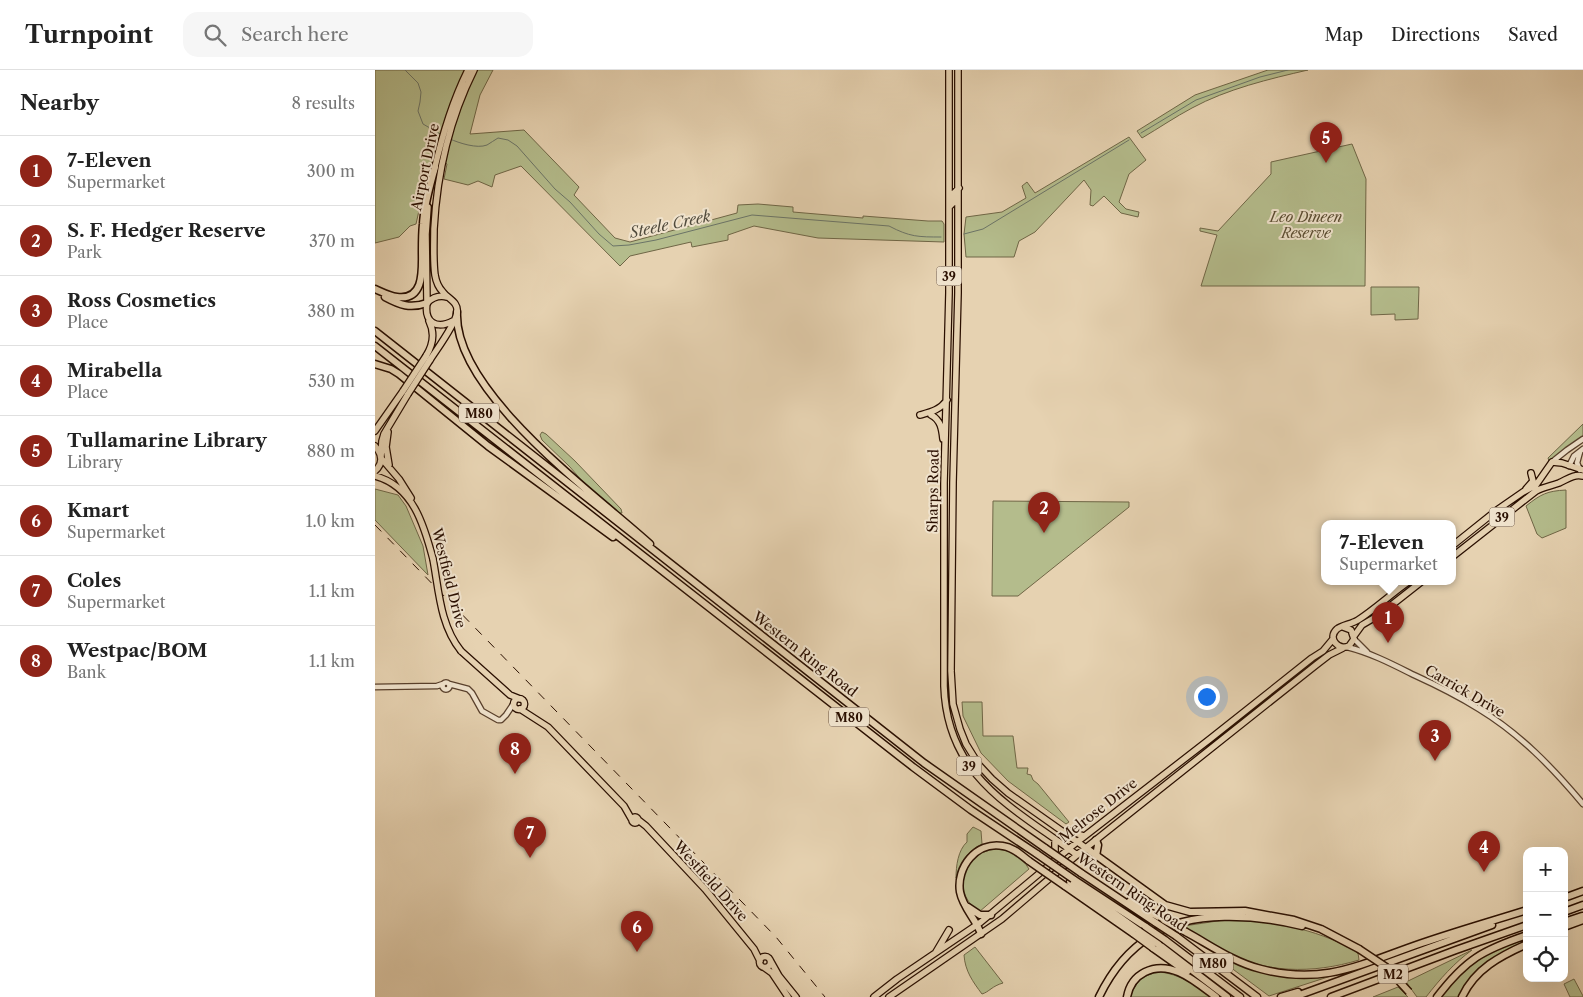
<!DOCTYPE html>
<meta charset="utf-8">
<style>
:root{--surface:#fff;--page:#f6f6f6;--text:#222;--muted:#767676;--line:#e0e0e0;--accent:#8f2418}
body{margin:0;font-family:"Libre Caslon Text",serif;background:var(--page);color:var(--text)}
.controls{position:absolute;right:15px;bottom:15px;display:grid;overflow:hidden;border-radius:10px;box-shadow:0 5px 20px #0002}
.controls button{width:45px;height:45px;display:grid;place-items:center;padding:0;border:0;border-bottom:1px solid var(--line);background:var(--surface);color:var(--text);font:25px sans-serif}
.you{position:absolute;left:831px;top:626px;width:18px;height:18px;margin:-12px;border:4px solid #fff;border-radius:50%;background:#1a73e8;box-shadow:0 0 0 8px #1a73e833}
.badge{display:grid;place-items:center;width:32px;height:32px;border-radius:50%;background:var(--accent);color:#fff;font-size:16px;font-weight:700}
.pin{position:absolute;translate:-50% -41px;filter:drop-shadow(0 1px 2px #0008)}
.pin::after{content:'';position:absolute;top:26px;width:18px;height:15px;background:inherit;clip-path:polygon(0 0,100% 0,50% 100%)}
.popup{position:absolute;left:946px;top:450px;width:135px;height:65px;box-sizing:border-box;display:grid;place-content:center;border-radius:10px;background:var(--surface);filter:drop-shadow(0 1px 4px #0005);font-size:16px;white-space:nowrap;color:var(--muted)}
.popup b{font-size:19px;color:var(--text)}
.popup::after{content:'';position:absolute;left:50%;top:100%;margin-left:-10px;border:10px solid transparent;border-top-color:var(--surface)}
.list{margin:0;padding:0;list-style:none}
h2{display:flex;justify-content:space-between;align-items:center;height:65px;margin:0;padding:0 20px;font-size:21px}
h2 small{font-size:16px;font-weight:400;color:var(--muted)}
.list li{display:grid;grid-template-columns:32px 1fr auto;gap:15px;align-items:center;box-sizing:border-box;height:70px;padding:0 20px;border-top:1px solid var(--line)}
.list b{display:block;font-size:19px;white-space:nowrap}
.list p{margin:0;font-size:16px;white-space:nowrap;color:var(--muted)}
.list em{font-size:16px;font-style:normal;color:var(--muted)}
.icon{flex:none;width:28px;height:28px;fill:none;stroke:currentColor;stroke-width:2;stroke-linecap:round;stroke-linejoin:round}
.map{position:relative;flex:none;width:1208px;height:927px;overflow:hidden}
header{display:flex;align-items:center;gap:30px;box-sizing:border-box;height:70px;padding:0 25px;background:var(--surface);border-bottom:1px solid var(--line)}
header strong{font-size:24px}
nav{display:flex;gap:28px;margin-inline-start:auto;font-size:18px}
.search{width:350px;height:45px;background:var(--page);display:flex;align-items:center;gap:12px;box-sizing:border-box;padding:0 18px;border-radius:15px;color:var(--muted);font-size:19px}
main{display:flex}
aside{flex:1;background:var(--surface)}
.map>svg:first-child{display:block}
.green{fill:#b4bc8c;stroke:#6f6646}
.lines{fill:none;stroke-linecap:round;stroke-linejoin:round}
.stream{stroke:#6b7467;stroke-width:1}
.minor-casing{stroke:#59402c;stroke-width:7}
.major-casing{stroke:#2a0f00;stroke-width:8}
.highway-casing{stroke:#2a0f00;stroke-width:9}
.minor{stroke:#efe2cc;stroke-width:4.5}
.major{stroke:#e6d2b1;stroke-width:5.5}
.highway{stroke:#e6d2b1;stroke-width:6}
.rail{stroke:#2a0f00;stroke-width:1;stroke-dasharray:9 9;stroke-linecap:butt}
.major-bridge-casing{stroke:#2a0f00;stroke-width:8;stroke-linecap:butt}
.highway-bridge-casing{stroke:#2a0f00;stroke-width:9;stroke-linecap:butt}
.major-bridge{stroke:#e6d2b1;stroke-width:5.5}
.highway-bridge{stroke:#e6d2b1;stroke-width:6}
.labels{text-anchor:middle;dominant-baseline:central;stroke-width:4;stroke-linejoin:round;paint-order:stroke}
.shield{fill:#efe2cc;stroke:#654e3d;stroke-width:1}
.shield-label{font-size:12px;font-weight:bold;fill:#2a0f00}
.street-label{font-size:14px;fill:#2a0f00;stroke:#efe2cc}
.park-label{font-size:14px;font-style:italic;fill:#5a4c31;stroke:#efe2cc}
.water-label{font-size:15px;font-style:italic;fill:#504a3c;stroke:#efe2cc}
</style>
<header>
<strong>Turnpoint</strong>
<div class="search"><svg class="icon" aria-label="search" viewBox="0 0 24 24"><circle cx="10" cy="10" r="6"/><path d="M15 15l6 6"/></svg>Search here</div>
<nav><a>Map</a><a>Directions</a><a>Saved</a></nav>
</header>
<main>
<aside>
<h2>Nearby<small>8 results</small></h2>
<ul class="list">
<li><span class="badge">1</span><div><b>7-Eleven</b><p>Supermarket</p></div><em>300 m</em></li>
<li><span class="badge">2</span><div><b>S. F. Hedger Reserve</b><p>Park</p></div><em>370 m</em></li>
<li><span class="badge">3</span><div><b>Ross Cosmetics</b><p>Place</p></div><em>380 m</em></li>
<li><span class="badge">4</span><div><b>Mirabella</b><p>Place</p></div><em>530 m</em></li>
<li><span class="badge">5</span><div><b>Tullamarine Library</b><p>Library</p></div><em>880 m</em></li>
<li><span class="badge">6</span><div><b>Kmart</b><p>Supermarket</p></div><em>1.0 km</em></li>
<li><span class="badge">7</span><div><b>Coles</b><p>Supermarket</p></div><em>1.1 km</em></li>
<li><span class="badge">8</span><div><b>Westpac/BOM</b><p>Bank</p></div><em>1.1 km</em></li>
</ul>
</aside>
<div class="map">
<svg width="1208" height="927" viewBox="0 0 1208 927">
<rect width="100%" height="100%" fill="#e6d2b1"/>
<filter id="stains"><feTurbulence type="fractalNoise" baseFrequency=".004" numOctaves="4"/><feColorMatrix values="0 0 0 0 .2 0 0 0 0 .09 0 0 0 0 .02 0 0 0 .5 -.17"/></filter>
<radialGradient id="worn" r=".72"><stop offset=".6" stop-color="#630" stop-opacity="0"/><stop offset="1" stop-color="#630" stop-opacity=".3"/></radialGradient>
<path class="green" d="M0,0H118L105,25L95,64L149,60L204,117L199,125L240,168L255,172L362,143L363,135L383,134L418,137V142L488,148V146L553,151H567L569,154V172L443,168L379,156L353,165V170L317,177L316,172L255,186L245,196L146,96L120,105L117,117L103,111L93,115L69,109L72,94L59,86L51,109L41,154L35,156L24,167L0,173Z
M893,0H933C894,9 852,19 817,38C800,47 784,58 767,68L762,61L820,25Z
M754,67L771,90L754,104L744,132L751,139L764,142L763,147L746,143L729,126L718,136L715,135L716,120L709,110L660,162L644,171L639,187H591L589,164L591,147L627,142L651,128L647,116L652,112L660,123Z
M977,74L991,109L990,216H826L842,165L825,161V158L843,161L896,104V92Z
M996,217H1044L1043,249L1020,250V244L996,245Z
M1208,354V367L1174,391L1173,388Z
M167,362L171,364L200,391L246,439L247,443H244L214,419L195,397L167,370L165,365Z
M0,419L23,425L31,436L48,476L53,505L0,450Z
M1191,420V458L1167,468L1162,464L1151,436C1166,424 1172,421 1191,420Z
M618,431L754,432V437L643,526H617Z
M587,632H607L608,666H638L642,698H653L652,704L656,705L658,710L663,714L694,752L691,754L633,711L606,683L588,646Z
M598,757L606,761L607,774C593,781 584,792 581,808C581,796 583,780 592,772V764Z
M621,779C636,780 646,786 654,799L604,842C576,822 586,783 621,779Z
M849,850C894,850 939,858 979,880L983,883L984,890C938,904 888,904 845,879C833,872 821,864 809,856Z
M1149,870L1150,873C1120,885 1098,897 1083,927H1066C1076,915 1086,902 1099,892C1112,882 1133,875 1149,870Z
M600,877L628,913C617,916 614,922 607,924C598,912 590,901 589,885Z
M1097,880C1079,893 1065,909 1051,927H1042L1031,912Z
M845,886C882,904 915,911 956,906L894,926L855,897L856,895L852,892L850,894L843,888Z
M785,902C804,904 821,915 837,927H755C760,912 769,904 785,902Z
M1199,909L1208,926V927H1195L1189,914Z
M1023,917L1033,927H998Z"/>
<g class="lines">
<path class="stream" d="M30,0L43,13L46,22L45,32L43,41L48,54L67,65
M766,63L821,30L885,7L913,0
M75,69C84,73 102,79 112,75C116,73 119,70 123,68L133,70L142,76L180,119L195,132L224,164L238,176L254,175L281,170L377,145L514,156C535,167 543,167 566,167
M589,164L608,159L754,70"/>
<g class="minor-casing">
<path id="minor" d="M1177,392L1192,380L1208,369
M1194,396L1199,386L1208,379
M1205,400L1202,393L1205,382
M979,569L992,582
M972,577C996,583 1017,594 1039,605C1061,615 1083,626 1104,639C1145,664 1177,697 1208,734
M67.5 616a3.5 3.5 0 1 1 7 0a3.5 3.5 0 1 1-7 0Z
M74,614L93,619L97,623L107,641L123,650H126L131,645L139,633
M0,617L62,616L68,614"/>
</g>
<g class="major-casing">
<path id="major" d="M574,0V223L569,413V616C572,708 638,737 702,785
M583,0V223L578,412L576,601L578,634L585,659L591,674L604,695L617,709L633,723L711,778
M59,101C67,66 77,32 93,0
M575,136L579,132V123L584,118
M72,227C64,225 57,228 52,233C49,252 61,260 78,251
M52,233L51,164L53,137
M51,286C58,275 60,263 54,251
M55,290C62,279 80,255 82,243C84,232 73,229 68,222C64,218 61,211 60,205C58,190 59,174 59,159C62,103 74,50 99,0
M545,345C556,342 565,340 572,330
M556,345C566,350 567,360 568,369
M0,361L28,321
M13,362L11,377L14,395
M0,376C7,384 9,393 0,401
M6,387L7,371L9,364L33,324
M6,388L24,409L36,428
M0,406C38,416 49,455 58,489
M1151,419L1158,411L1156,403
M1077,476L1122,440L1148,422L1161,415L1177,392L1187,393L1208,400
M1077,487L1161,421C1168,417 1176,416 1184,413C1193,409 1198,404 1208,406
M968,557L976,560L979,569L974,576C963,581 952,568 962,559C967,555 977,554 983,550C1000,539 1016,524 1033,512
M979,566L987,555L1004,545L1046,512
M86,581L135,625L145,629
M138.5 634a5.5 5.5 0 1 1 11 0a5.5 5.5 0 1 1-11 0Z
M145,639L173,657L249,736L257,750
M257 750a3 3 0 1 1 6 0a3 3 0 1 1-6 0Z
M262,749L271,756L330,819L379,879L385,891
M687,762L694,761L709,766
M680,769V787
M561,882L574,860
M384.5 892a5.5 5.5 0 1 1 11 0a5.5 5.5 0 1 1-11 0Z
M395,890L404,906L421,927
M390,898L397,903L413,927
M499,927L522,909L606,852L702,772L835,669L937,588L948,581L958,569
M514,927L627,849L702,785L941,595L954,585L968,578"/>
</g>
<g class="highway-casing">
<path id="highway" d="M0,219C7,222 14,226 22,227C50,231 47,199 47,181C47,172 47,163 48,154C49,135 55,116 60,97
M10,227C25,235 35,239 52,233
M82,242C78,322 220,424 275,474
M0,261L549,693L670,778
M0,276L538,697L596,740L662,784
M0,294L16,299L24,304L113,376L238,467
M711,778L790,835L815,842L870,841L919,850L946,859L984,879
M721,786L723,775L721,770
M706,803L781,853
M698,809L771,857
M695,812L764,861
M690,816L759,864
M1189,828L1208,821
M755,831L789,850
M593,837L605,845H616
M1189,842L1208,835
M1189,852L1207,846
M1189,857L1208,850
M811,862C835,875 858,892 886,899C950,916 988,893 1047,873C1082,861 1117,851 1152,840
M606,864C601,849 588,838 585,822C581,798 601,771 628,776C638,777 646,785 654,791
M801,866L882,927
M790,870L865,927
M783,874L852,927
M778,878L812,902
M724,927C736,902 752,881 776,866C815,839 883,845 927,856
M752,927C754,916 760,907 770,902C796,889 821,912 841,927
M906,927L923,922
M919,927L1117,855
M956,927L1081,880L1152,855
M1062,927C1091,889 1108,880 1152,865
M1087,927C1100,899 1125,886 1152,874"/>
</g>
<use href="#minor" class="minor"/>
<use href="#major" class="major"/>
<use href="#highway" class="highway"/>
<path class="rail" d="M0,455L401,867L450,927"/>
<g class="major-bridge-casing">
<path id="major-bridge" d="M28,321L51,286
M33,324L55,290
M58,489C64,521 65,555 86,581"/>
</g>
<g class="highway-bridge-casing">
<path id="highway-bridge" d="M670,778L706,803
M662,784L698,809
M654,791L690,816
M789,850L811,862
M781,853L801,866
M771,857L790,870
M764,861L783,874
M759,864L778,878
M984,879L1011,897L1034,922"/>
</g>
<use href="#major-bridge" class="major-bridge"/>
<use href="#highway-bridge" class="highway-bridge"/>
</g>
<g class="labels">
<g class="shield">
<rect x="561.5" y="196.5" width="25" height="19" rx="4"/>
<rect x="84" y="333.5" width="40" height="19" rx="4"/>
<rect x="1114.5" y="437.5" width="25" height="19" rx="4"/>
<rect x="454" y="637.5" width="40" height="19" rx="4"/>
<rect x="581.5" y="686.5" width="25" height="19" rx="4"/>
<rect x="818" y="883.5" width="40" height="19" rx="4"/>
<rect x="1003" y="894.5" width="30" height="19" rx="4"/>
</g>
<g class="shield-label">
<text x="574" y="206">39</text>
<text x="104" y="343">M80</text>
<text x="1127" y="447">39</text>
<text x="474" y="647">M80</text>
<text x="594" y="696">39</text>
<text x="838" y="893">M80</text>
<text x="1018" y="904">M2</text>
</g>
<g class="street-label">
<text transform="translate(50 97) rotate(-78)">Airport Drive</text>
<text transform="translate(558 421) rotate(-89)">Sharps Road</text>
<text transform="translate(74 508) rotate(76)">Westfield Drive</text>
<text transform="translate(430 584) rotate(38)">Western Ring Road</text>
<text transform="translate(1090 621) rotate(30)">Carrick Drive</text>
<text transform="translate(723 740) rotate(-38)">Melrose Drive</text>
<text transform="translate(336 811) rotate(48)">Westfield Drive</text>
<text transform="translate(757 822) rotate(34)">Western Ring Road</text>
</g>
<g class="park-label">
<text x="931" y="147">Leo Dineen<tspan x="931" dy="16">Reserve</tspan></text>
</g>
<g class="water-label">
<text transform="translate(295 154) rotate(-12)">Steele Creek</text>
</g>
</g>
<rect width="100%" height="100%" filter="url(#stains)"/>
<rect width="100%" height="100%" fill="url(#worn)"/>
</svg>
<div class="controls">
<button>+</button>
<button>−</button>
<button><svg class="icon" aria-label="locate" viewBox="0 0 24 24"><circle cx="12" cy="12" r="6"/><path d="M12 2v4M12 18v4M2 12h4M18 12h4"/></svg></button>
</div>
<div class="you"></div>
<div class="pin badge" style="left:1013px;top:573px">1</div>
<div class="popup"><b>7-Eleven</b>Supermarket</div>
<div class="pin badge" style="left:669px;top:463px">2</div>
<div class="pin badge" style="left:1060px;top:691px">3</div>
<div class="pin badge" style="left:1109px;top:802px">4</div>
<div class="pin badge" style="left:951px;top:93px">5</div>
<div class="pin badge" style="left:262px;top:882px">6</div>
<div class="pin badge" style="left:155px;top:788px">7</div>
<div class="pin badge" style="left:140px;top:704px">8</div>
</div>
</main>
